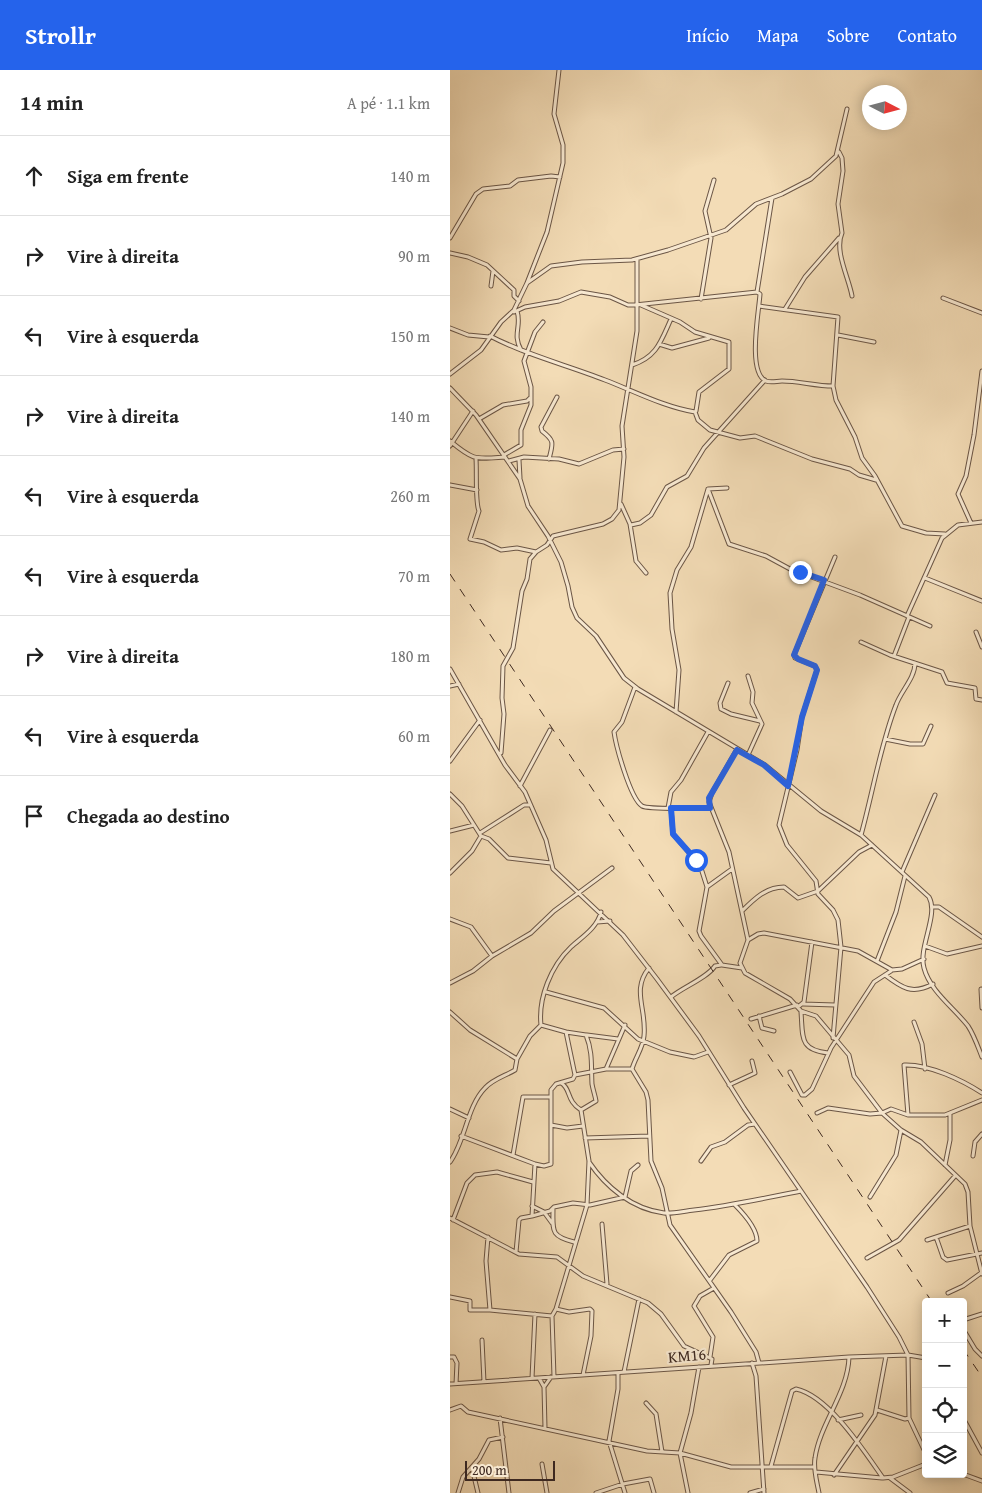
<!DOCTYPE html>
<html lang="pt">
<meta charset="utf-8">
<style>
:root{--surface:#fff;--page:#f6f6f6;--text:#222;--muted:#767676;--line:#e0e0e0;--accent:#2563eb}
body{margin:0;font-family:"Gentium Book Plus",serif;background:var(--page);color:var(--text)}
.controls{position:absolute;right:15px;bottom:15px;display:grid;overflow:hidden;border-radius:5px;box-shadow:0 2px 12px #0003}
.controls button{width:45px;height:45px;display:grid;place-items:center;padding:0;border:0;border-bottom:1px solid var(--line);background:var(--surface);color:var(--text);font:25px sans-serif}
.compass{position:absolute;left:412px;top:15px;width:45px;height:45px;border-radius:50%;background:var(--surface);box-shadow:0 2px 12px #0003;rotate:96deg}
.scale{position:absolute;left:15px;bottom:12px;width:90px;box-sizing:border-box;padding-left:5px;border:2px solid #3e2920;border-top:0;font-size:14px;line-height:18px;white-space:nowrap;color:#3e2920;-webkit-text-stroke:4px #f7e8d0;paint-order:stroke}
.stop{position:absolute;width:15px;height:15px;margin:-11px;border:4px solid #2563eb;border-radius:50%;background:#fff}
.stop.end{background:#2563eb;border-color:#fff;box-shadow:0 1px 5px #0008}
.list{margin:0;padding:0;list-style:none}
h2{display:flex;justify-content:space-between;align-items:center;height:65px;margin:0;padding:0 20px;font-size:21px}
h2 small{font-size:16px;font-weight:400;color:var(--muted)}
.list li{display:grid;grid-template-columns:32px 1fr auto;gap:15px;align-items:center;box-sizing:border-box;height:80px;padding:0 20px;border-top:1px solid var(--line)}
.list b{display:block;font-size:19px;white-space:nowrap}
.list em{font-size:16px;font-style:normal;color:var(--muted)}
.icon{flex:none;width:28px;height:28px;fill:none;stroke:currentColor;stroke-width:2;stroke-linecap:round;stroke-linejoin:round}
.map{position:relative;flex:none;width:532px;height:1423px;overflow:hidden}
header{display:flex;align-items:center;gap:30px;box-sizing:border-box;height:70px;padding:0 25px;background:var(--accent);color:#fff}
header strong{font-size:24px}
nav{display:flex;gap:28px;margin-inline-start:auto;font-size:18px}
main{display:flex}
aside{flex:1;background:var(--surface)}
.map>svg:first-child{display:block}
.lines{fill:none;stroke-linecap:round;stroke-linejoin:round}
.minor-casing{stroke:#6b5646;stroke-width:5}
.minor{stroke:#f7e8d0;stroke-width:3}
.rail{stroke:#3e2920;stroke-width:1;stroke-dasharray:9 9;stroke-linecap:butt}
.route{stroke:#2563eb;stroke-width:6}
.labels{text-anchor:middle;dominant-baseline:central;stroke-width:4;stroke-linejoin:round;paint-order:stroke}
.street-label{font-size:16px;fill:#3e2920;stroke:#f7e8d0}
</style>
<header>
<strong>Strollr</strong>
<nav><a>Início</a><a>Mapa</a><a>Sobre</a><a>Contato</a></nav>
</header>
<main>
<aside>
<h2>14 min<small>A pé · 1.1 km</small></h2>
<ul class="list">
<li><svg class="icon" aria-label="ahead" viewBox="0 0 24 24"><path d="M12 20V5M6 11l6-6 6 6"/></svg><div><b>Siga em frente</b></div><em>140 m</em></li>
<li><svg class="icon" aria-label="right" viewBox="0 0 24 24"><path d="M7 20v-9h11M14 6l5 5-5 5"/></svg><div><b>Vire à direita</b></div><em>90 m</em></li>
<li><svg class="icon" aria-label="left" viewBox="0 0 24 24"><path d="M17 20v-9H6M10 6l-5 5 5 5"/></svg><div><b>Vire à esquerda</b></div><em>150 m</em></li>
<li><svg class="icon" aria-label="right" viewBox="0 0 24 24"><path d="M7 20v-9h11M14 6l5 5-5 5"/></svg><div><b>Vire à direita</b></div><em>140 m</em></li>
<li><svg class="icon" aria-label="left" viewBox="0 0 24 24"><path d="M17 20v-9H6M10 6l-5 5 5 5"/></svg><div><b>Vire à esquerda</b></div><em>260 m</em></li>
<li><svg class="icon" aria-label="left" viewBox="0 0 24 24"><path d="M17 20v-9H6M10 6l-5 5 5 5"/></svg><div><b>Vire à esquerda</b></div><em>70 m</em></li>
<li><svg class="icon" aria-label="right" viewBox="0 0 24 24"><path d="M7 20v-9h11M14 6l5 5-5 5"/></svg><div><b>Vire à direita</b></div><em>180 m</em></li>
<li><svg class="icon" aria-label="left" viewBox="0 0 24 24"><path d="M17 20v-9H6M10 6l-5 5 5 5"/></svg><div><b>Vire à esquerda</b></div><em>60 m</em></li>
<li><svg class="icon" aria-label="arrive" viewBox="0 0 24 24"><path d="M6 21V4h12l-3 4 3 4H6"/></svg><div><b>Chegada ao destino</b></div></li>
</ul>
</aside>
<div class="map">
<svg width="532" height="1423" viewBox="0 0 532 1423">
<rect width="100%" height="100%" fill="#f3dcb6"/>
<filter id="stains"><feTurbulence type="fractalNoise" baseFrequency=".004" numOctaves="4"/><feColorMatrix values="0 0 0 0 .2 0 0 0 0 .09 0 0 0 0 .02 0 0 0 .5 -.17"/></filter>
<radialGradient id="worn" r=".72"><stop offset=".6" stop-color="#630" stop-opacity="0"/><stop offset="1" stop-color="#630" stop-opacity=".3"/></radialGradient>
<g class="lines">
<g class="minor-casing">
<path id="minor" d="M389,82L392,88L393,101L388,134L392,163C384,181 399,208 402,226
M322,128L307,222L310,224C309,241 297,303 316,311C321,313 327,311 332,311C349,311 365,316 383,316
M0,168L26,124L33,119L60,116L68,110L101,106L110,107
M0,183L18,187L37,195L64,220V226L69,231
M77,213L101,196L132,192L182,190L218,180L276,160L306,134L332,124L361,109L386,86L397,39
M41,216L43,201
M493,228L532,243
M251,229L261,168L255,141L264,110
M191,235L230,252L245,262L279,272V299L249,322L246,341
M309,236L388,247L383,316L386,330L405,367L412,388L425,406L452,456L476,463L495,464
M335,239L355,207L389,168
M67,241C72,256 62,264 71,280
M64,242L75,237L109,231L131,222L160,227L178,235H185L307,222
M0,258L18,265L39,267
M388,265L424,272
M40,266C76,285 117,295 155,310C184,321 214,337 245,342L248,350L260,360L290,368L305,366L362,389L400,399L409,405L426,410
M209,274L222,278L259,268
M182,295C207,287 211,271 221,249
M0,304L31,280L51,252L64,240L77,213L97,162L113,93V75L104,44L109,0
M0,318L26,345L70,409L78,436L98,466L111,492L118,516L122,537L127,548L146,566L174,608L188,619L315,695L371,741L411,765L479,827C489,845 468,877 474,898C480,921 504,938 518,956C524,965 528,977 532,987
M29,349L53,335L77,331L80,328
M0,371C24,391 25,389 55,387
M0,376L23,341
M54,385L71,375V360L81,335V317L74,291L85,262L93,252
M26,389C27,402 25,432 29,441L20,469L34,472L51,480L67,478L86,482
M99,389C103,373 105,371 92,361L91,357L107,327
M69,390L70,408
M59,391L74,387L109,389L129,394L163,380L174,379
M0,415L27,420
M258,419L279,474L316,486L340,499L410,525L480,556
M171,434L180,454L186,491L196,503
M521,453L508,424L516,406L524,365L532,301
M181,455L190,453L201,445L217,417L237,406L254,378L315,310
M475,508L532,531
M457,546L492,468L508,455L532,452
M526,562L532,577
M411,572L440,585L492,602L497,613L525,618L526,629L532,630
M444,586L459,547
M0,599L55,695L75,722L96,770L103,799L173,865L207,909L249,966L294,1038L417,1217L449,1267L458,1285L459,1348L455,1349L427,1340
M298,606L303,622L302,633L312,654L298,685
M278,613L270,633L271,639L281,644L310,651
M0,616L9,614
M185,617L172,652L164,662C166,676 180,728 192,736C199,740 249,738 260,738
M226,642L229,600L222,559L220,523L227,500L241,477L258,419L277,418
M435,669L460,674H473L481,656
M287,679L262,723L259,732L279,782L298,870
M51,683L54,644L52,628L53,596L63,578L72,521L77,509L80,489L86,482L97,475L103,466L153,454L162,449L169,440L174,387L172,356L187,261V189
M0,691L30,650
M70,716L100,660
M0,724L12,736L31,766L39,769L58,788L101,793
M218,738L221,722L231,710L258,662
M221,738L223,764L250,795L257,817L249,861L251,866L272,895L292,898
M0,761L24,755
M30,763L74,735H79
M411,765C423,722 430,676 446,635C451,621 465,608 465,593
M452,802L485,725
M0,803L22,781L31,766
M257,817L282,799
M483,837H489L532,867
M292,841C304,829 316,817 334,817L348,828L368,821L409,782L422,775
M0,849L21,857L42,886
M147,852L160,851
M475,876L497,884L532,876
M474,889L452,899L442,900L408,881L314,863L308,864L298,870L290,893L295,903L340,929L351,941L366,946L399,985L404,1006L432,1043L451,1060L471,1072L515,1114L518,1122L520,1156L532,1204
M427,891L446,842L455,806
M199,898C181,920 197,939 194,966C193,978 185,988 182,999L196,1022L198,1030L201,1091L212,1118L220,1155L281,1242L306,1282L309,1293
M435,905C452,918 462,925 483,914
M0,913L23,901L42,886L81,863L104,841L162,798
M531,919L532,938
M96,922L154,938L188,969L220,982L244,987L258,982
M221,927C233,917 257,908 265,896L271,895
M353,934L385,935
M348,937L354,932L362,872
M0,942L20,960L67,989L80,966L91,955C88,928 101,896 121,877C132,867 147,858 151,842
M351,942C353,967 349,980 378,983
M309,946L312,958L324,961
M301,949L347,935
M464,952L472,974L475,999
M116,962L136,965C143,982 141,997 142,1014C143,1020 145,1025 146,1031L131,1040
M137,965L168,969
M383,968L391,877L388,850L383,840L368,824L366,811L337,775L329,755L347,680L352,647L367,600L365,596L345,588L344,585L385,487
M156,999H182
M340,1002L352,1025H355L362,1019L381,978L424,912L441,901
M125,1005L156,999L175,955
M111,1013C121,1018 116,1031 131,1040
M279,1015L305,1003L302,991
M0,1039L19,1048
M367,1043L378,1038L420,1044L432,1043L441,1039L458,1045H495L532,1030
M458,1045L454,995C479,994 512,1010 532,1023
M101,1055L117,1058L133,1056
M11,1066L85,1094L94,1096L101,1094V1020L106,1014L123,1009L125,1005L116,962L91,955
M135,1068L199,1066
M63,1085L73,1027H101
M523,1086L525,1072L532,1064
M251,1091L261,1077L275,1072L298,1055L305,1054
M0,1092C15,1072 17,1036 35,1018C43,1009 55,1006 65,1000L67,989
M139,1092C156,1117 182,1139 214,1143C223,1144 234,1141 244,1140C280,1136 315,1128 351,1121
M495,1095L500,1070V1044
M420,1127L446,1085L451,1060
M82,1136L94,1142L102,1153
M103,1138C103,1161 100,1166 124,1172
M82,1146L100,1141L104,1137L123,1133L140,1135L175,1127L181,1101L188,1095
M0,1148L69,1184L107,1187L133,1206L198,1233L211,1244L234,1276L262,1289L261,1295
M3,1150L17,1113L25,1105L47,1102L83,1112
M152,1154L157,1214
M38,1167L36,1191L40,1240L102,1246L106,1239L137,1135L139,1091L131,1040
M486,1167L493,1187L497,1190L532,1183
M477,1170L520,1156
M66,1182L69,1150L71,1148L82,1146L85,1094
M417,1188L449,1170L505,1106
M260,1210L279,1185L307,1171C307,1158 294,1144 285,1135
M498,1223L513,1216L531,1203
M0,1227L20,1231V1240H40
M106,1239L119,1242L140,1239L142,1241L141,1266L133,1305
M102,1246L104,1307
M513,1250L532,1244
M513,1259L525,1279L532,1286
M32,1270L34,1312
M0,1287H4L7,1293L6,1314
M260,1287L263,1267L244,1236L250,1226L264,1218
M302,1293L306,1306L314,1423
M174,1302L189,1229
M168,1303V1319L159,1371L175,1423
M82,1308L85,1244
M89,1308L94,1317L95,1358
M0,1314L399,1287L458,1285L476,1288
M94,1317L101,1307
M196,1333L206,1344L212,1382
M0,1340L11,1336L18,1342L197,1381L230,1383L281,1397H364
M50,1348L59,1423
M459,1348L476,1384
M513,1348L532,1383
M388,1350L411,1345
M92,1394L97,1423
M321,1396L342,1321L346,1319C379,1326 414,1381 433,1408L443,1407L476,1394
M22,1398L28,1423
M366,1402L432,1408
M513,1404L532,1411
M384,1405L425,1345L436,1286
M440,1408L460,1423
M8,1423L13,1407L29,1389L39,1370L53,1367
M146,1423L173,1414L200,1409L204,1423
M238,1423L230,1383L241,1343L249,1297
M300,1423L314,1419
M369,1423C367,1412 363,1399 365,1388C370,1353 398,1323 399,1287"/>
</g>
<use href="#minor" class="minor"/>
<path class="rail" d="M0,504L482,1232
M513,1279L532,1307"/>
</g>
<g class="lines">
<path class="route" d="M246,790L223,764L221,738H260L259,728L287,680L314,695L338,716L352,647L367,600L365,596L348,589L344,585L374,510L350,502"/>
</g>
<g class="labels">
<g class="street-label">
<text transform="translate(237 1285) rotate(-5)">KM16</text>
</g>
</g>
<rect width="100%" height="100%" filter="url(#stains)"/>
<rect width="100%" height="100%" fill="url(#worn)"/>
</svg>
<div class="controls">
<button>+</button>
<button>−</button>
<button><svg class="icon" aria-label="locate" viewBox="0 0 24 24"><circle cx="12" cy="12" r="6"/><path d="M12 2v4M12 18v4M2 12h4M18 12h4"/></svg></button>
<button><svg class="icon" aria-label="layers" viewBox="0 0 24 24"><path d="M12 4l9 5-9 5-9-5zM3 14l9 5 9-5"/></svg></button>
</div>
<svg class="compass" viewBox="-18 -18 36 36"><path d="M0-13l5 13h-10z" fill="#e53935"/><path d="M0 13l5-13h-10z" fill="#767676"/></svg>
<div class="scale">200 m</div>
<div class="stop" style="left:246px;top:790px"></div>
<div class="stop end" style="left:350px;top:502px"></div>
</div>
</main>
